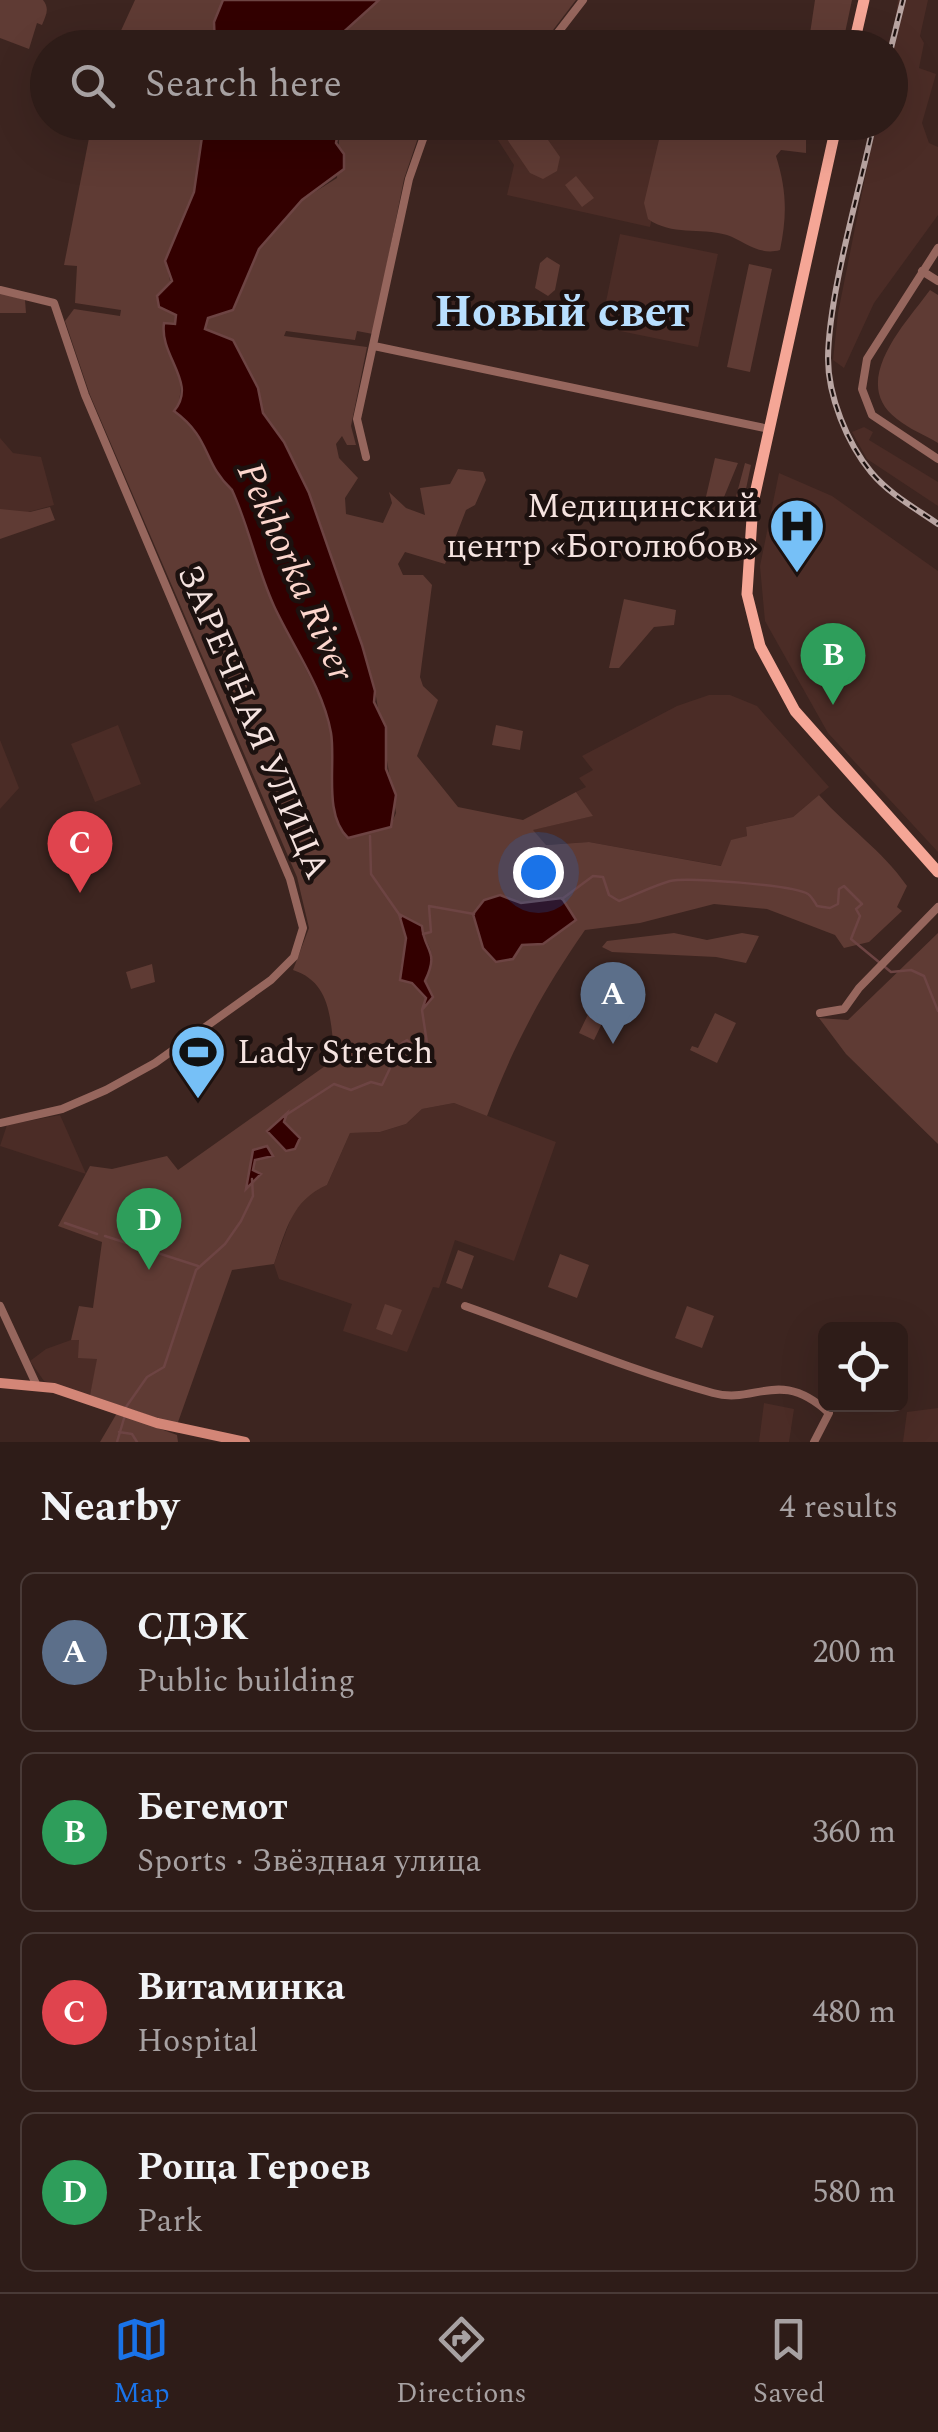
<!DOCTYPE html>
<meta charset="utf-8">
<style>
:root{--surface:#2e1c18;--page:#3a2925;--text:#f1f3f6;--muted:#a7a1a2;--line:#493a37;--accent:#1a73e8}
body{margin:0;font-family:Spectral,serif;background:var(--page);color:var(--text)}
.controls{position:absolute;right:30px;bottom:30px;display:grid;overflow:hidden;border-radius:15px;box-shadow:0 10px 40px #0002}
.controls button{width:90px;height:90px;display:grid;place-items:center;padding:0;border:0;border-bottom:2px solid var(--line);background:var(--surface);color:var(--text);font:50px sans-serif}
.you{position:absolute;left:538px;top:872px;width:35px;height:35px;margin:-25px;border:8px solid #fff;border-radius:50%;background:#1a73e8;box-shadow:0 0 0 15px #1a73e833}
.badge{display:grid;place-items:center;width:65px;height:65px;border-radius:50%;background:var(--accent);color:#fff;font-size:32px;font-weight:700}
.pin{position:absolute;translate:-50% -82px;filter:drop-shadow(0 2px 5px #0008)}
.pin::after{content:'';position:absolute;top:52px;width:35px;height:30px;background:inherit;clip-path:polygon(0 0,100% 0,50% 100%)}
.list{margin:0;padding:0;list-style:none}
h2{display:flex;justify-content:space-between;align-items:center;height:130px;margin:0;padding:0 40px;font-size:42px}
h2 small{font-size:32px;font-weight:400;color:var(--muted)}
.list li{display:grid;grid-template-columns:65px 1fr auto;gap:30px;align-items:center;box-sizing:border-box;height:160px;margin:0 20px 20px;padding:0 20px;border:2px solid var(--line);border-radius:15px}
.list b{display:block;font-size:38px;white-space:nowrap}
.list p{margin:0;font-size:32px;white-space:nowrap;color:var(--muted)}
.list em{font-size:32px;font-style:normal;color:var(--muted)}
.icon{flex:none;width:55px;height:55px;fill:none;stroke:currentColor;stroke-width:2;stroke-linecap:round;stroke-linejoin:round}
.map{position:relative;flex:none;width:938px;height:1442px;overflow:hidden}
.search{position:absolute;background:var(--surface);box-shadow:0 10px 40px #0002;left:30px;right:30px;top:30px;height:110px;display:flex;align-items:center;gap:25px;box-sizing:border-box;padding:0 35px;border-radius:55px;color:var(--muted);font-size:38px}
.sheet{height:850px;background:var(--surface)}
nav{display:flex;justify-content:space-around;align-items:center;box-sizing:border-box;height:140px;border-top:2px solid var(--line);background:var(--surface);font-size:28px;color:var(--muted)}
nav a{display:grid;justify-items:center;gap:5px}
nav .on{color:var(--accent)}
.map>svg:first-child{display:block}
.built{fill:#4b2c26}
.green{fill:#5f3b34;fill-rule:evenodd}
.water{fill:#300;stroke:#6d4443;stroke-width:2.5}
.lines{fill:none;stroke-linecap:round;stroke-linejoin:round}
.stream{stroke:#6d4443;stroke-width:2.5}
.street{stroke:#96665d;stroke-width:8}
.secondary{stroke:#d38677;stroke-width:10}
.primary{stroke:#f5a696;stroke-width:11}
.rail-casing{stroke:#b9a5a2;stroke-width:6}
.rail{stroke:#1c110f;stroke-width:2.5;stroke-dasharray:8;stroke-linecap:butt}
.labels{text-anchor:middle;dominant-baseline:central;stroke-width:9;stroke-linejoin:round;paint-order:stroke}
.poi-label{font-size:35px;fill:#f5e3e0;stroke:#1c110f;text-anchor:end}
.street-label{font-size:35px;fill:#f5e3e0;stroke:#1c110f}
.water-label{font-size:38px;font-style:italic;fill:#fdd6cd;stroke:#1c110f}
.district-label{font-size:45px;font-weight:bold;fill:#b8dfff;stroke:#1c110f}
</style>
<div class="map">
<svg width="938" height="1442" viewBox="0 0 938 1442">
<rect width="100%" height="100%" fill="#3d2520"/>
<path class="built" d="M898,0H928L920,36L924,43L919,68L936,74L922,123L929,143L938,147V215L874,303L844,368L833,360L838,313L876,123L890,122L891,50Z
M568,31L606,40L604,47H556Z
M487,123H673L650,227L507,195L514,165Z
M620,234L718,254L698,347L620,331L621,325L602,321Z
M864,427L873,432L869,440L938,482V506L867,459L852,432Z
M0,438L13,453L41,457L54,505L21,514L0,511Z
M779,473L832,496L938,571V852L828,733L765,621L760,566Z
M709,695H730L757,706L829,787L793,817L746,827L747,836L731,841L722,866L589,842L545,845L532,830L592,816L576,792L586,787L579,778L593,770L582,756L677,706Z
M118,725L141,784L95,802L71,744Z
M0,740L19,788L0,809Z
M454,1103L556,1142L514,1261L455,1240L439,1288L433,1287L407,1352L343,1331L352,1304L279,1279L274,1264L294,1210L307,1194L327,1185L350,1133L380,1132L406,1124L422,1109Z
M60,1115L86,1174L0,1146L7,1125Z
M71,1340H79L98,1359L90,1395L44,1381L30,1361L46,1349Z
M764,1403L794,1409L789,1442H759Z
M938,1408V1442H903L907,1412Z"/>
<path class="green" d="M0,0H43C50,9 46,15 42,25L37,23L29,49L0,38Z
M135,0H223L214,22L215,47L113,48Z
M379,0H576L540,47L327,48Z
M815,0H852L842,47H808Z
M742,122L786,128L802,124L806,128V153L781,150L776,156C787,191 787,216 780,250C759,256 744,241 727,235C699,227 672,236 648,219L644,203L663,123Z
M92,123H204L194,192L165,261C173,279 187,395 177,407L202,435L221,479L232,490L273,605L322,701L331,734L338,821L348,838L390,827L396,813L375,691L309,493L284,442L263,413L258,388L217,333L205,329L207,318L233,310L259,249L302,200L337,178L340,123H423L404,179L373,334L357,331L355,340L286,331L284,336L367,347L351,426L356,445H347L342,436L336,444L339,458L358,478L345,498L346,514L383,523L392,503L389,492L406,508L425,515L420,488L450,484L458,469L483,472L486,480L475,505L466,510L445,564L405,552L398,564L403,575H423L432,585L420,677L423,686L438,700L417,756L458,807L523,820L576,792L593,816L533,830L546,845L589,842L721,866L731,840L747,836L746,827L793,817L819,795C848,828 882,850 907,886L897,907L902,911L869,942L844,948L835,935L767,909L714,904L640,923L585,930C543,990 512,1048 487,1116L454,1103L422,1109L406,1124L380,1132L350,1133L327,1185C292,1200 286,1230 274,1264L232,1270L177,1425L90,1395L97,1359L78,1358L79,1340H71L79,1306L93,1308L102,1242L58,1226L90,1166L112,1169L167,1156L178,1170L335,1059C330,1022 333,983 293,970L309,928L297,877L90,395L65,321L74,309L120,316L121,310L75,303L77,266L64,265ZM500,895L521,903L550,899L563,928C524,960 509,937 473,913L484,900ZM402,927L422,934C434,951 435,962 425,981L430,992L422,1008L426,998L400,972L406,938Z
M496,123H536L560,157L557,171L543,179L530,173Z
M576,176L594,198L582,207L565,185Z
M547,257L560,265L555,290L548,296L535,288L540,263Z
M749,264L772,269L750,372L727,367Z
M930,290L938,295V443C925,435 909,429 897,419C848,382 906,323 930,290Z
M0,293L25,300L26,313H0Z
M715,458L738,463L724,497L731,499L730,506L705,501Z
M745,463L751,465L741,513L733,508Z
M50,507L55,520L0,539V509L30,512Z
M624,599L676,610L674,625L654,627L619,668H609Z
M496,725L523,731L520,750L492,745Z
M674,933L707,940L742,933L759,936L746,963L716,957L612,952L602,947L607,941Z
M938,933V1144L846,1054L819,1018L848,1020Z
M152,964L155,982L131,989L126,972Z
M593,1004L608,1011L594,1040L579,1033Z
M715,1013L736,1023L717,1063L690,1050L692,1046L698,1048Z
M458,1250L474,1256L462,1289L446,1283Z
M560,1254L589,1265L577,1298L548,1287Z
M385,1304L402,1310L392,1335L376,1329Z
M687,1306L714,1316L702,1348L675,1338Z
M117,1413L177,1435L178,1442H100Z"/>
<path class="water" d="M223,0H379L327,47H215L214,22Z
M204,123H340L336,143L344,154V169L302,200L259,249L233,310L208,318L205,329L233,340L258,388L263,413L284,442L309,493L362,645L375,691L374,702L386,727V769L396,795L391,827L348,838C323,814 336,764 331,733C323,688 293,647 274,606C257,569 249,527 232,490C202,462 212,439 174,411C198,383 159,356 164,323L175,324L176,315L159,307L157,296L172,281L165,261L194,192Z
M500,895L521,903L562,898L576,920L543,944L522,945L513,959L496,962L483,948L473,914L484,900Z
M399,914L422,926C424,952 440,950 425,981L433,997L422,1010L426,998L412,983L400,980L406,938Z
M287,1113L284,1122L300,1138L295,1149L286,1151L267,1131Z
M267,1146L273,1156L255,1160L253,1170L261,1174L246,1189L253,1150Z"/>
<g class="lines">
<path class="stream" d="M370,836L371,874L401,917
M562,899L593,876L603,877L609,895L619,901C635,895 653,886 670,881C687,877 794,885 808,894C811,896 816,904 817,906L830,908L838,904L839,889L844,886L862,904L856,909L860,916L851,939L891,972L911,970L924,976L938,1011
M423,934L431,932L429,906L474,914
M286,1115L334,1084L351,1090L371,1082L382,1085L402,1043L407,1040L414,1047L427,1043L422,1010
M65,1223L97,1234
M105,1236L198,1266
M126,1407L147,1377L164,1367L196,1270L225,1244L241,1221L253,1196L252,1179
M119,1432L132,1434L137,1442
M117,1442L125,1415"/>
<path class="street" d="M546,48L583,0
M938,248L867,359L862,389L872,415L938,459
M922,271L938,281
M0,290L54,303L85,395L290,879L303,928L294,957L271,980L155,1063L106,1090L62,1109L0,1123
M374,346L769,429
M366,457L357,419L409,179L429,122
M820,1013L844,1009L859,988L938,907
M0,1306L37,1386
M465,1306C547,1335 629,1370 713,1393C756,1405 779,1367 829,1413L814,1442"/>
<path class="secondary" d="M0,1383L54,1388L157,1423L245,1442"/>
<path class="primary" d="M853,48L864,0
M837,122L753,503L747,594L760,646L795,711L938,872"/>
<g class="rail-casing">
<path id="rail" d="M890,52L903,0
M874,122C860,190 829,291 828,358C828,396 847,443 871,472C889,494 915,508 938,524"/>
</g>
<use href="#rail" class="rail"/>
</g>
<defs>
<g id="hospital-pin" transform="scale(2.875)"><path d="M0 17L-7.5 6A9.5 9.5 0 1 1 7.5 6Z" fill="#76c0f7" stroke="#1c110f"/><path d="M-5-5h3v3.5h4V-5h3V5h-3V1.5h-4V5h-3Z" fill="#111"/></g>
<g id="stadium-pin" transform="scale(2.875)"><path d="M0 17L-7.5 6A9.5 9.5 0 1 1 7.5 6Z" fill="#76c0f7" stroke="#1c110f"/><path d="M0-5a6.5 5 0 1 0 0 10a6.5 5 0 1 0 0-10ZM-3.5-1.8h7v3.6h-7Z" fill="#111"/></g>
</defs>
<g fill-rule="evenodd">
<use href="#hospital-pin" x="797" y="526"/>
<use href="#stadium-pin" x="198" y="1052"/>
</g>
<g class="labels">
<g class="poi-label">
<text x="758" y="506">Медицинский<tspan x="758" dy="40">центр «Боголюбов»</tspan></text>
<text x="237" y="1052" text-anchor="start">Lady Stretch</text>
</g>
<g class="street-label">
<text transform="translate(253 722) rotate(67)">ЗАРЕЧНАЯ УЛИЦА</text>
</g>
<g class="water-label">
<text transform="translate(295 572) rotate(66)">Pekhorka River</text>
</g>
<g class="district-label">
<text x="562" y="312">Новый свет</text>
</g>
</g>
</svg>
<div class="controls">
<button><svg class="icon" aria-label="locate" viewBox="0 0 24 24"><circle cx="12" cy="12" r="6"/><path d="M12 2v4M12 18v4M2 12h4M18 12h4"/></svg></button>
</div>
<div class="you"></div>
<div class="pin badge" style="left:613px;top:1044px;background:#5c6f8a">A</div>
<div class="pin badge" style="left:833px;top:705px;background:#2e9e5b">B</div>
<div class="pin badge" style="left:80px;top:893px;background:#e0444e">C</div>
<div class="pin badge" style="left:149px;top:1270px;background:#2e9e5b">D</div>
<div class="search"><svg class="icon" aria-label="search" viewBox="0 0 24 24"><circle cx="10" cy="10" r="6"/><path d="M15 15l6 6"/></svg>Search here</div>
</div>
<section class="sheet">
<h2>Nearby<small>4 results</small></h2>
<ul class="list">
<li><span class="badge" style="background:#5c6f8a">A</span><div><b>СДЭК</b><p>Public building</p></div><em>200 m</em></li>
<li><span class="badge" style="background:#2e9e5b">B</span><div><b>Бегемот</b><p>Sports · Звёздная улица</p></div><em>360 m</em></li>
<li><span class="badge" style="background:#e0444e">C</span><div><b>Витаминка</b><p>Hospital</p></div><em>480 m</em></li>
<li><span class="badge" style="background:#2e9e5b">D</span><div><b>Роща Героев</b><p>Park</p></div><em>580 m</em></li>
</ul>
</section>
<nav>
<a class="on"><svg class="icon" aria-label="map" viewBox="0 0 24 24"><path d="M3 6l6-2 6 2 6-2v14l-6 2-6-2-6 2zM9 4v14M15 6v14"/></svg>Map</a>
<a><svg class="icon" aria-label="directions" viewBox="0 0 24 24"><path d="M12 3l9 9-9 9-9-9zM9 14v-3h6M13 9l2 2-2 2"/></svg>Directions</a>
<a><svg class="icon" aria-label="saved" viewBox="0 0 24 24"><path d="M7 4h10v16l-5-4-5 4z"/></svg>Saved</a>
</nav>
